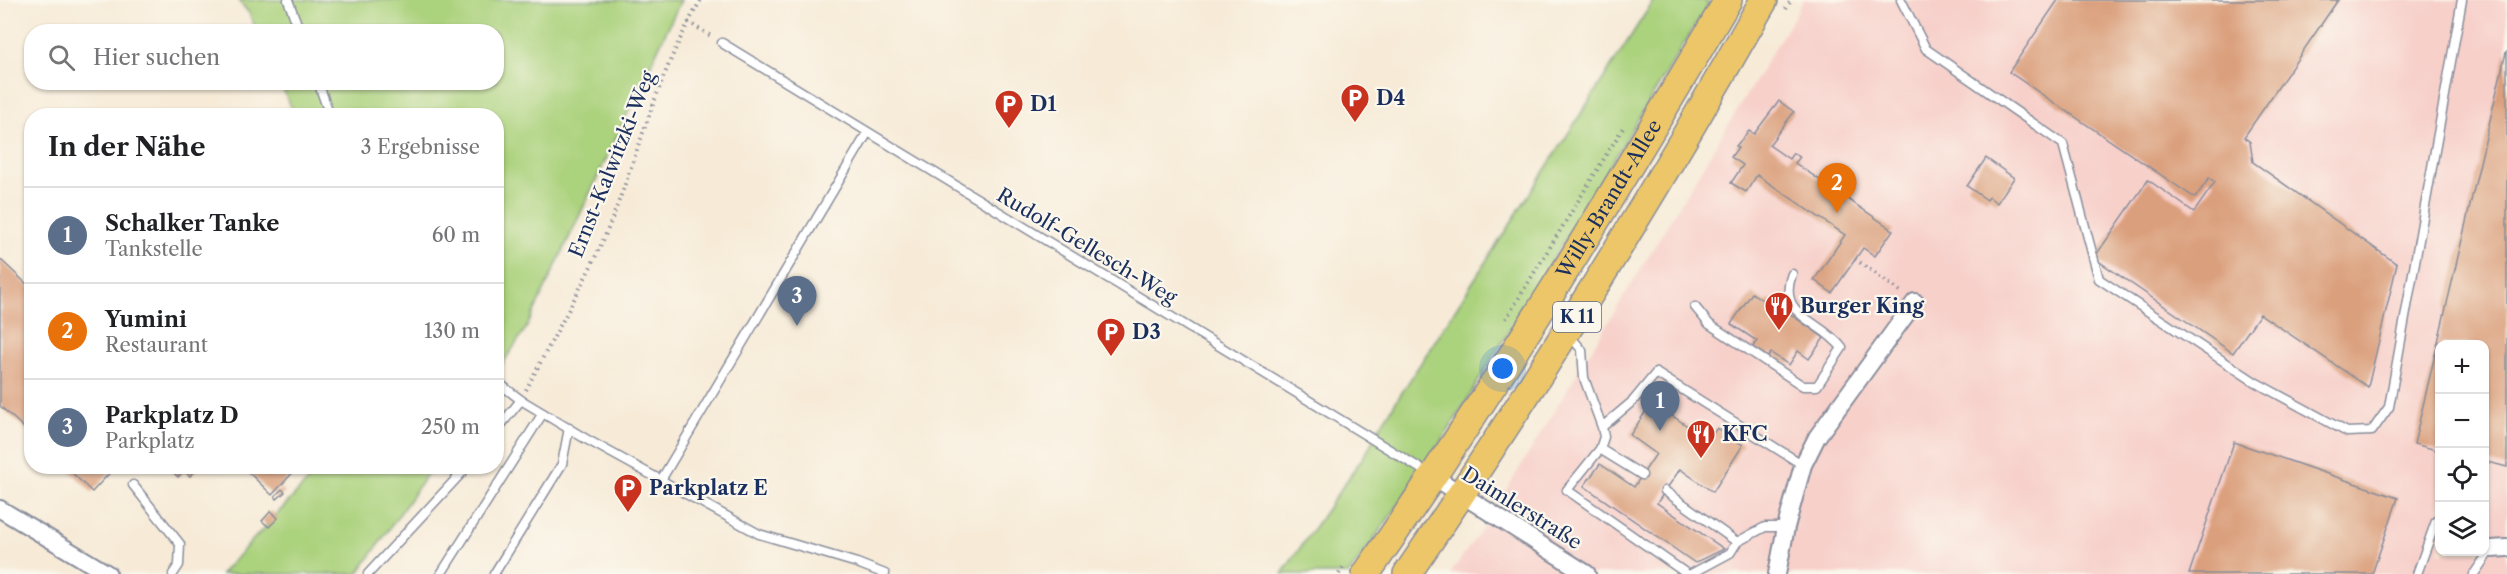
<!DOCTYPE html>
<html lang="de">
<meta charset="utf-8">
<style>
:root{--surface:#fff;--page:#f6f6f6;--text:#202124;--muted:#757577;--line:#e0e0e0;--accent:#c8321e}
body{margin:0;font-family:"Libre Caslon Text",serif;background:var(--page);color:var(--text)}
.controls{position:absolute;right:18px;bottom:18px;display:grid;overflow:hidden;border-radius:12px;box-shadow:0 2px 4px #0004}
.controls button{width:54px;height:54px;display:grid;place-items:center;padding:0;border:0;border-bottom:2px solid var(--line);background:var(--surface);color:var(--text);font:30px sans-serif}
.you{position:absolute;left:1503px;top:369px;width:21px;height:21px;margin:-15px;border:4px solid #fff;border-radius:50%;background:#1a73e8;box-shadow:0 0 0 9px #1a73e833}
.badge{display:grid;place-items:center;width:39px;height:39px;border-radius:50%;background:var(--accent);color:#fff;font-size:20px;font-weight:700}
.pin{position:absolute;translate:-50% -50px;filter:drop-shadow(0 2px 3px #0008)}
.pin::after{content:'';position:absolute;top:32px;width:21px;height:18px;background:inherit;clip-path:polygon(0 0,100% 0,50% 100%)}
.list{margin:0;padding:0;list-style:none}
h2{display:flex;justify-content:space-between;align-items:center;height:78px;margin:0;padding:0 24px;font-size:26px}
h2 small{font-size:20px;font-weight:400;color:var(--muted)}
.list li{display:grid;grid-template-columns:39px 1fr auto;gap:18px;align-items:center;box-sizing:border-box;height:96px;padding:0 24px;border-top:2px solid var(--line)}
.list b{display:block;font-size:22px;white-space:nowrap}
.list p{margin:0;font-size:20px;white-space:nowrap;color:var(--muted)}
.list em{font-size:20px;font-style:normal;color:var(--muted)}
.icon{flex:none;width:33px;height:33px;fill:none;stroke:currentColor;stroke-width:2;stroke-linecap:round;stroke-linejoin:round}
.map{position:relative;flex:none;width:2507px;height:574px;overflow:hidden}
.search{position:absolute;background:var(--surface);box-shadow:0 2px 4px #0004;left:24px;top:24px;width:480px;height:66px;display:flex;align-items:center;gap:15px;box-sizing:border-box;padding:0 21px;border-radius:24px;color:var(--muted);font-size:22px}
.panel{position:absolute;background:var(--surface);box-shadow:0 2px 4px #0004;left:24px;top:108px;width:480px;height:366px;border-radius:24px}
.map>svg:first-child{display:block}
.built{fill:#f7d0ca;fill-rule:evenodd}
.green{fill:#abd27d;stroke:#63806e;stroke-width:1.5}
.building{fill:#da9f7b}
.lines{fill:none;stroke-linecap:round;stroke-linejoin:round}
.service-casing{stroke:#898d9b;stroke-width:11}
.minor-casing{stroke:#898d9b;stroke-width:20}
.primary-casing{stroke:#898d9b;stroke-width:30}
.path{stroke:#898d9b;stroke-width:4;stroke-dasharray:1.5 4.5;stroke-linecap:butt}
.service{stroke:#fff;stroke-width:8}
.minor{stroke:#fff;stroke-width:16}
.primary{stroke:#ecc669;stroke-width:27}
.labels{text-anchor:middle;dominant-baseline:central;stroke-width:4.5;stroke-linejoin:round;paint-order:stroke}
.shield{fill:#fbf7ec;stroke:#5e6b89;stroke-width:1.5}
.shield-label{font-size:18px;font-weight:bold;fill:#1b2f5e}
.poi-label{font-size:20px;font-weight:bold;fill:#1b2f5e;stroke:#fbf7ec;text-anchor:start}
.street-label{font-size:20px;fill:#1b2f5e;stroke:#fbf7ec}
</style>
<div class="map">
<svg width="2507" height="574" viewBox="0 0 2507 574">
<rect width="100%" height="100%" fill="#fbf7ec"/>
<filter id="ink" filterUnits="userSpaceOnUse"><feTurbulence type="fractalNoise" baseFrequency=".0167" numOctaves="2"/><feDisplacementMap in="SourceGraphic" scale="12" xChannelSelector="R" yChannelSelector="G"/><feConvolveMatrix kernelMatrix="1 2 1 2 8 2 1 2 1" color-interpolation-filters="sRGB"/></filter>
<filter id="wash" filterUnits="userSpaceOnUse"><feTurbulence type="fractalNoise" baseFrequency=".008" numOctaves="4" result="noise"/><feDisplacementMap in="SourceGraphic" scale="24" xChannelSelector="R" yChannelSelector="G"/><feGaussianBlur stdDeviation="1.35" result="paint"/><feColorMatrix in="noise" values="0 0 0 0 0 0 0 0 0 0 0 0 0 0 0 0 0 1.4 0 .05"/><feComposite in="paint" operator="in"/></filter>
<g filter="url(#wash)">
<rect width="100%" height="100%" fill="#f7ebd8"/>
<path class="built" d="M1804,0H2507V574H1450L1488,520ZM2440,344H2484V552H2440Z"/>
<path class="green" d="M238,0H681L527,327L497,372L496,116L295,115L280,83L496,82V32L257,31L249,13Z
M1654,0H1703L1709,3L1431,459L1349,574H1282L1368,450L1379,428Z
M321,467H432L358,574H221Z"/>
<g id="blocks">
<path class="building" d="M2058,0H2338L2244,137L2250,142L2253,162L2397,264L2368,387L2260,314L2233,353L2094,258L2148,180L2194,212L2215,182L2209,178L2195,198L2009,72Z
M2506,52H2507V467L2484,461V344H2440V451L2414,444Z
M1779,101L1794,112L1769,145L1789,159L1793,153L1800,157L1795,163L1893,230L1875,256L1863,248L1832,293L1814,280L1845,235L1757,175L1746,192L1731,183L1743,165L1731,157L1738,147L1736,146L1749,131L1754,134Z
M1986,158L2014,178L1997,203L1989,197L1987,200L1967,186Z
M0,259L32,289V435L0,406Z
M1752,293L1767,303L1769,300L1776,304L1778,310L1780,307L1824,338L1809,359L1798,351L1789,365L1771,353L1768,357L1753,347L1757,341L1731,324Z
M1652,402L1708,440L1717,428L1743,445L1713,492L1680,469L1657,503L1724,549L1695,563L1584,486L1600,464L1634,487L1656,454L1630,435Z
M2234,442L2398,498L2372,574H2189Z
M65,466H116L92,492Z
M167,466H195L197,469L190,476L184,471L178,477Z
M242,466H299L272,495Z
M282,489L285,492L277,499L275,496Z
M271,511L278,518L269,527L262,521Z"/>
</g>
</g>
<g filter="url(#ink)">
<use href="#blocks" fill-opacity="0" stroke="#898d9b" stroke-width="1.5"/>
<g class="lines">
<g class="service-casing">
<path id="service" d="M288,0L300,32
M1901,0L1926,49L2063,144L2099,279L2255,382L2347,432L2372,431L2389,407L2462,0
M722,43L1431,475
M318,82L330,116
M1695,307L1709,324L1803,386H1817L1842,348C1820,319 1776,317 1792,274
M1569,335L1582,350L1584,378L1602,427L1604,437L1600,449L1642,475
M496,381L521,400L586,439L759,534L857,563L885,574
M1602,427L1633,401L1656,373L1803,465
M496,431L521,400
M1600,449L1567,490L1687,574
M661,480L868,132
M133,485L180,544L179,565L173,574
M1665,491L1737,542L1730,553L1691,574
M1737,542L1765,527H1786
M368,574L468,466
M441,574L543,413
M494,574L562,464L569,428
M2417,574L2436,521L2440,522
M2474,574L2491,549L2484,544"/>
</g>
<g class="minor-casing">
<path id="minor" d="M1434,477L1587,574
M0,509L108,574
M2491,549L2507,548
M1777,574L1786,527L1803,465L1817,437L1915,302"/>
</g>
<g class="primary-casing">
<g id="primary">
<path id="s1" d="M1366,574C1496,388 1613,196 1728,0"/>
<path d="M1407,574C1535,388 1653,196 1764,0"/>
</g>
</g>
<path class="path" d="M1786,9L1791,0
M688,22L711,36
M1855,259L1901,292
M1506,319L1624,126
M526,390C552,339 582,288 605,236C638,158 657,73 701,0
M1339,574L1344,566"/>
<use href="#service" class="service"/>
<use href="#minor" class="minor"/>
<use href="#primary" class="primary"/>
</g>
</g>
<defs>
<g id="parking-pin" transform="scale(1.5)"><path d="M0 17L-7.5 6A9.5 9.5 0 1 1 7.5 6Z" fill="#c8321e" stroke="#fbf7ec"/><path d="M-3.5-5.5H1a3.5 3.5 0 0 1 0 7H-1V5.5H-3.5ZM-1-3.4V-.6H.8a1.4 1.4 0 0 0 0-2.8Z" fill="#fff"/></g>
<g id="restaurant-pin" transform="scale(1.5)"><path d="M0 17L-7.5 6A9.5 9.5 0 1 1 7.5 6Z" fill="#c8321e" stroke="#fbf7ec"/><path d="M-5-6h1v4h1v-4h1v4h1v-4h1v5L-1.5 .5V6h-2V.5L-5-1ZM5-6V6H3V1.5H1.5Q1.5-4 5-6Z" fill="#fff"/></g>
</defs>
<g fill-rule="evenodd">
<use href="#parking-pin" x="1355" y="98"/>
<use href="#parking-pin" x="1009" y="104"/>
<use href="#restaurant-pin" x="1779" y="306"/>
<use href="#parking-pin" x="1111" y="332"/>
<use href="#restaurant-pin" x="1701" y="434"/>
<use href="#parking-pin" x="628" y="488"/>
</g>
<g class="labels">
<rect class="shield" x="1553" y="302" width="48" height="30" rx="4.5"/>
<g class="shield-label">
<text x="1577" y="317">K 11</text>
</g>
<g class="poi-label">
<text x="1376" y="98">D4</text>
<text x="1030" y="104">D1</text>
<text x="1800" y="306">Burger King</text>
<text x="1132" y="332">D3</text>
<text x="1722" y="434">KFC</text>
<text x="649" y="488">Parkplatz E</text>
</g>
<g class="street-label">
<text transform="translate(612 164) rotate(-68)">Ernst-Kalwitzki-Weg</text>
<text stroke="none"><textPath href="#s1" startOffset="447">Willy-Brandt-Allee</textPath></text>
<text transform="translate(1087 246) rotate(31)">Rudolf-Gellesch-Weg</text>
<text transform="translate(1522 508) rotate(32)">Daimlerstraße</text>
</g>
</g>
</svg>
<div class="controls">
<button>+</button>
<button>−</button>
<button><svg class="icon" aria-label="locate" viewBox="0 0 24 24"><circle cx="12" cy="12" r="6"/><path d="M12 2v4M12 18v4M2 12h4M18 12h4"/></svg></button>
<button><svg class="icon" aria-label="layers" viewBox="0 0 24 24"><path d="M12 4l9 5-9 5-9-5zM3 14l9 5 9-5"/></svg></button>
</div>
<div class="you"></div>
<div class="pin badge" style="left:1660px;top:431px;background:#5c6f8a">1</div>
<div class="pin badge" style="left:1837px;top:213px;background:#e8710a">2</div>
<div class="pin badge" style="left:797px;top:326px;background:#5c6f8a">3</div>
<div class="search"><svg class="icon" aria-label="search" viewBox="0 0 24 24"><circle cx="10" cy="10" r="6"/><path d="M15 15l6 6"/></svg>Hier suchen</div>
<section class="panel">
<h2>In der Nähe<small>3 Ergebnisse</small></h2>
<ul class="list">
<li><span class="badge" style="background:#5c6f8a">1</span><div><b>Schalker Tanke</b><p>Tankstelle</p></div><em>60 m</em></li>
<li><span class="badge" style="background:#e8710a">2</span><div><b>Yumini</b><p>Restaurant</p></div><em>130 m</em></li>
<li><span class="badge" style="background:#5c6f8a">3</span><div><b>Parkplatz D</b><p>Parkplatz</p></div><em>250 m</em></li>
</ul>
</section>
</div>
